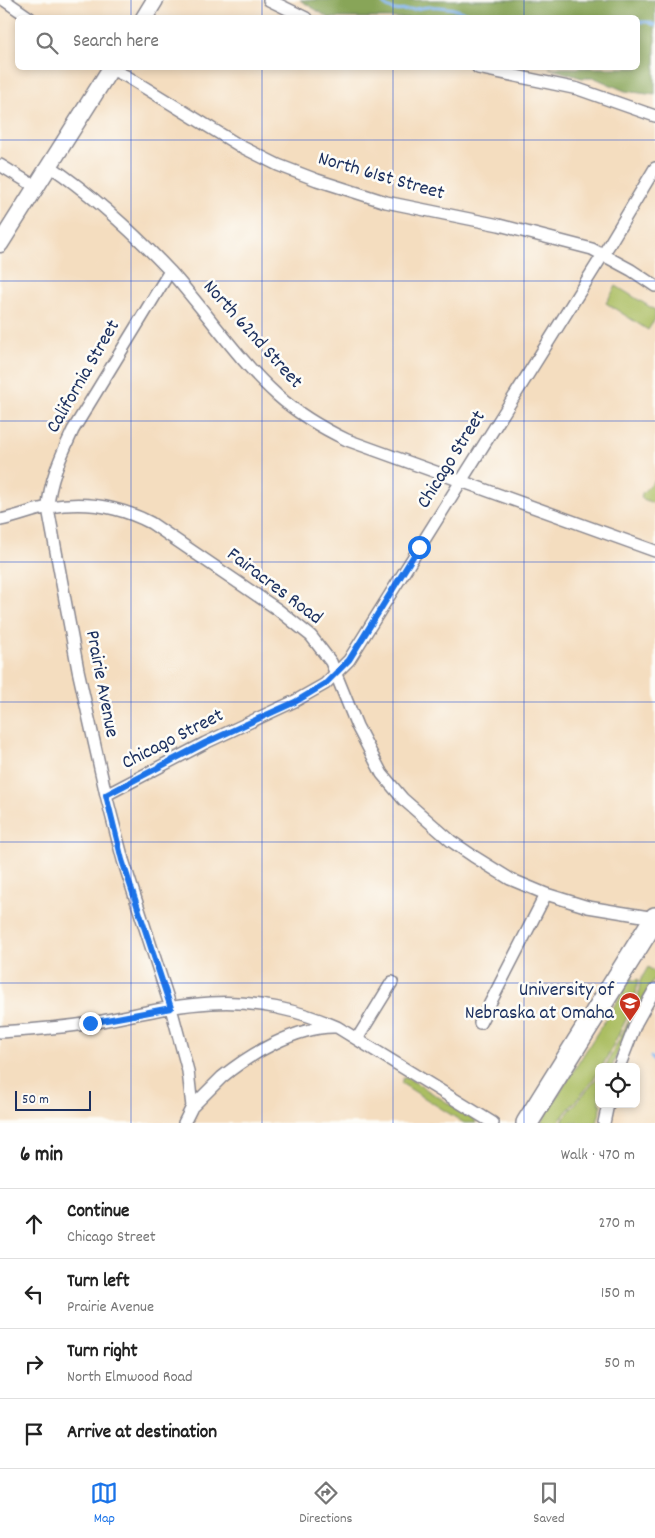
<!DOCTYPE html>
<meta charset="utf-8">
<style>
:root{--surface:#fff;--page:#f6f6f6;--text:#222;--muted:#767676;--line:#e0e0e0;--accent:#1a73e8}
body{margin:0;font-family:Dekko,sans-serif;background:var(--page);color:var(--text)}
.controls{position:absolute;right:15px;bottom:15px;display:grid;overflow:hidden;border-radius:8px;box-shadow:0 2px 8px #0003}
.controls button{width:45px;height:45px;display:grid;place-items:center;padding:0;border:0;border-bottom:1px solid var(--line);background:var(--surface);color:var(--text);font:25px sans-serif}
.scale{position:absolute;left:15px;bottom:12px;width:76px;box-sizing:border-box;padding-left:5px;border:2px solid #1b2f5e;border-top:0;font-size:14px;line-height:18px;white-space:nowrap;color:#1b2f5e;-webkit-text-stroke:4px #fdfcf7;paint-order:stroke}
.stop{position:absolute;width:15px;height:15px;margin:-11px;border:4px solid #1a73e8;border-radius:50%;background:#fff}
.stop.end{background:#1a73e8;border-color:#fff;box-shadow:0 1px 5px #0008}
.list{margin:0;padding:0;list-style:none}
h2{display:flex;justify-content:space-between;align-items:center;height:65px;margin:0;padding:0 20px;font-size:21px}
h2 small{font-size:16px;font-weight:400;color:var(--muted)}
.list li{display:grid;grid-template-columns:32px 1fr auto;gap:15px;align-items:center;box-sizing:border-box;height:70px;padding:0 20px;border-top:1px solid var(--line)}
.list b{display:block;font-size:19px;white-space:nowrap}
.list p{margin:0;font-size:16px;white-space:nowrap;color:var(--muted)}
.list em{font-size:16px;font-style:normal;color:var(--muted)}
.icon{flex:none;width:28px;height:28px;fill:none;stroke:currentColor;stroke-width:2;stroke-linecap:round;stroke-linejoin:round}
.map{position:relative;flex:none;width:655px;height:1123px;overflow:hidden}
.search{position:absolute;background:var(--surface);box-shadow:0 2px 8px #0003;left:15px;right:15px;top:15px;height:55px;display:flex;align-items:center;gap:12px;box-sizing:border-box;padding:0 18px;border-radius:8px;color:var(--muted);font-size:19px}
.sheet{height:345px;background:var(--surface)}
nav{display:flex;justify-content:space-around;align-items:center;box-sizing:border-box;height:70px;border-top:1px solid var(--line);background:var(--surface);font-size:14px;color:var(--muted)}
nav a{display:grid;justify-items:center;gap:2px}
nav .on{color:var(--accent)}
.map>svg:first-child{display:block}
.green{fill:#abbe62;stroke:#637660}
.forest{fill:#88a558;stroke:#526a5b}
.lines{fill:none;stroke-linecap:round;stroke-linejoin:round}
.stream{stroke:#82b5ef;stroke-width:3}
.street-casing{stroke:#88868e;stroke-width:14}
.secondary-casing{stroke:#88868e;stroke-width:19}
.highway-casing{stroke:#88868e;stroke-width:24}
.street{stroke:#fff;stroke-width:11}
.secondary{stroke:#fff;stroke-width:16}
.highway{stroke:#fff;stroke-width:21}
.route{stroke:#1a73e8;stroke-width:6}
.grid{fill:none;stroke:#1d4ed8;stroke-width:1;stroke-opacity:0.55}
.labels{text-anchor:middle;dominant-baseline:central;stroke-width:5;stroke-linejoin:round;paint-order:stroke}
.street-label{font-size:20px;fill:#1b2f5e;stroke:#fdfcf7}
.poi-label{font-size:20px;fill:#1b2f5e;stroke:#fdfcf7;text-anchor:end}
</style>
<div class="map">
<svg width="655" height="1123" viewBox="0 0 655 1123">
<rect width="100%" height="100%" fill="#fdfcf7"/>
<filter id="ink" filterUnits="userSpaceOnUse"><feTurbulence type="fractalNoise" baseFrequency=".02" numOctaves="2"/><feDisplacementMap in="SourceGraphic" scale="10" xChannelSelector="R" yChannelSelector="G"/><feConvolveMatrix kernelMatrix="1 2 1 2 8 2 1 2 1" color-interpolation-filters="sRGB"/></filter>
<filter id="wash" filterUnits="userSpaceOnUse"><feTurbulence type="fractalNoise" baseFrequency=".0096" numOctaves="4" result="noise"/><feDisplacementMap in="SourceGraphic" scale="20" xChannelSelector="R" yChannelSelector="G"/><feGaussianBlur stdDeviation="1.12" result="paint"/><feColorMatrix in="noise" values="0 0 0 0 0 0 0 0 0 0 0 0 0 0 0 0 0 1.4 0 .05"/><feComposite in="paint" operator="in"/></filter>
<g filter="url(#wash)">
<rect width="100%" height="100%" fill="#f4ddbf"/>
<path class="green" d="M616,286L655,310V319L648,330L606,303Z
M655,480V504L641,498L642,493Z
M648,967L655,972V978L630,1022L612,1067H605L638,1003L640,981Z
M632,977V981L638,979L635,1002L603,1065L602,1067H599C599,1079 566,1109 558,1123H541Z
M599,1076V1104H602L597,1123H561L566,1115Z
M403,1078H408L475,1120L476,1123H464L401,1083Z"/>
<path class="forest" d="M300,0H655V95L625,91L595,78H582L549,68H638V18H329Z"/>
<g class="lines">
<path class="stream" d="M380,0C392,17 411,9 428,7C434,6 441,7 448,8C459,9 468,14 478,18
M638,22H648L655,25
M651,1057L655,1063"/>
</g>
</g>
<g filter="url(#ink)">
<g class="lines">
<g class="street-casing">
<path id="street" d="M4,0L30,18
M269,0L306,18
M108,68L126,76L240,146L278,165L317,180L386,202L499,225L592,249L631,270L655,286
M478,68L578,89L655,116
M0,165L36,187
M50,166C94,196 133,232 170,271C206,311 237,359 277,395C298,414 322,428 347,440L655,551
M170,271L73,430C62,454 49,481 48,508L78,670L106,795L123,860L171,1008L188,1071L192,1107L184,1123
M0,520C17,517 32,510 49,507C84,501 119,506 151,523L277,609L311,636L331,662L357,726L382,774L403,799L451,841L473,856L510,879L546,894L588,907L655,918
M106,795L205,743L295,701L325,684L349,660L609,245L655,168
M480,1023L546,894
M0,1032C31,1030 61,1028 91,1023C131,1016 171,1005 211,1003C254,1000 299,1010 337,1027L493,1123
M357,1039L392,982
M619,1067L636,1023L655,989
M192,1107C202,1097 212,1087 222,1077C250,1054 296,1027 333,1027
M604,1123L608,1104"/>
</g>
<g class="secondary-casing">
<path id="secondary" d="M144,18L155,0
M0,244L111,68"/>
</g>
<g class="highway-casing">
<path id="highway" d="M527,1123L655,918"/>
</g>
<use href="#street" class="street"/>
<use href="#secondary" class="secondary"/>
<use href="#highway" class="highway"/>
</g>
</g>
<g class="lines" filter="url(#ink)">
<path class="route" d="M90,1023L171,1008L122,860L106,795L205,743L295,702L325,684L349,660L419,547"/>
</g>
<path class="grid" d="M131,0V18M262,0V18M393,0V18M524,0V18M131,68V1123M262,68V1123M393,68V1123M524,68V1123M0,140H655M0,281H655M0,421H655M0,562H655M0,702H655M0,842H655M0,983H655"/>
<defs>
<g id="university-pin" transform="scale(1.125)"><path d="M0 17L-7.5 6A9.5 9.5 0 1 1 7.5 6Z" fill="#c8321e" stroke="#fdfcf7"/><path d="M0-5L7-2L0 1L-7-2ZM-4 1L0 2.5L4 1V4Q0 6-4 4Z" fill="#fff"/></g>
</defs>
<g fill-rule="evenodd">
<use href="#university-pin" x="630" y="1003"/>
</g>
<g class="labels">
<g class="street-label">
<text transform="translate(381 177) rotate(16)">North 61st Street</text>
<text transform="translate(252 335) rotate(48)">North 62nd Street</text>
<text transform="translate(84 377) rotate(-60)">California Street</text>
<text transform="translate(452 460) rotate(-58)">Chicago Street</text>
<text transform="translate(274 587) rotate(37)">Fairacres Road</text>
<text transform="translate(101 684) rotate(79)">Prairie Avenue</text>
<text transform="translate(173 740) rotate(-27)">Chicago Street</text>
</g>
<g class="poi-label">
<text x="614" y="991">University of<tspan x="614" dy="23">Nebraska at Omaha</tspan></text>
</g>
</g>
</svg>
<div class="controls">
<button><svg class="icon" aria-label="locate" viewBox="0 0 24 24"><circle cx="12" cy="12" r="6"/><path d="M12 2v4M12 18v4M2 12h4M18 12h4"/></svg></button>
</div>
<div class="scale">50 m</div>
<div class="stop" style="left:419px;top:547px"></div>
<div class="stop end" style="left:90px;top:1023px"></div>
<div class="search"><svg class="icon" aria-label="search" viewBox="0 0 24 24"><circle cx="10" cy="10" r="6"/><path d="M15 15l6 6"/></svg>Search here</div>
</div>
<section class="sheet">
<h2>6 min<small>Walk · 470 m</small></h2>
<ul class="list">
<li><svg class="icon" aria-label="ahead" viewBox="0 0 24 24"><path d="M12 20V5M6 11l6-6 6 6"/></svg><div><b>Continue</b><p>Chicago Street</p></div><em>270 m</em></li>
<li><svg class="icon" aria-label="left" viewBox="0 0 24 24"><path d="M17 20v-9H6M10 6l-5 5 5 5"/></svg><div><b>Turn left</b><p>Prairie Avenue</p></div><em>150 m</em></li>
<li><svg class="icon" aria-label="right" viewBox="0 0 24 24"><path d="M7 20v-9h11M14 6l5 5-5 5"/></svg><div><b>Turn right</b><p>North Elmwood Road</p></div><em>50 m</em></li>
<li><svg class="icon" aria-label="arrive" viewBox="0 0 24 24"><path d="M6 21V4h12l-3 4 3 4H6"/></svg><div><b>Arrive at destination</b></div></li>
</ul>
</section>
<nav>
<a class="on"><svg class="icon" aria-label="map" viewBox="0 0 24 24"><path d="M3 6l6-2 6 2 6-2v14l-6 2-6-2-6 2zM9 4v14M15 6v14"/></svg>Map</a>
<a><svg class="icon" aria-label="directions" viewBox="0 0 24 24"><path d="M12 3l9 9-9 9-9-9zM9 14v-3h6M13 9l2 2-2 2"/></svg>Directions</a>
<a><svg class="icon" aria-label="saved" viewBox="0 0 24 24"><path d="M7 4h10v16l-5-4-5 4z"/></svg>Saved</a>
</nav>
